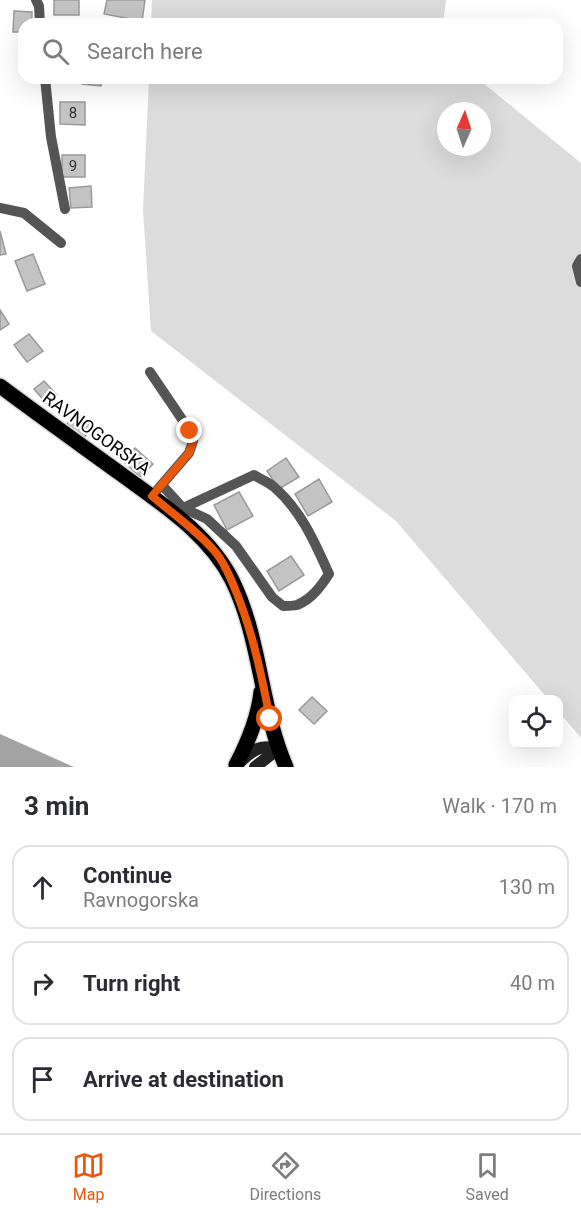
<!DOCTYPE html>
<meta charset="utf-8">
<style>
:root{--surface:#fff;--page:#f7f7f7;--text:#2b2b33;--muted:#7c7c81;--line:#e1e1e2;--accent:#ea580c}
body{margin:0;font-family:Roboto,sans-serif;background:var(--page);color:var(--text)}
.controls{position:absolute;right:18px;bottom:18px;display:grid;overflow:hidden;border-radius:12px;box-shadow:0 6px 24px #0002}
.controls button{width:54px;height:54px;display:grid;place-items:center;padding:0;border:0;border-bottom:2px solid var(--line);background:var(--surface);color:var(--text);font:30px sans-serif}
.compass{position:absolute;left:437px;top:102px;width:54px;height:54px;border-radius:50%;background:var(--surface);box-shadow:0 6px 24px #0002;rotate:3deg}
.stop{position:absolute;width:18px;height:18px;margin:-14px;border:4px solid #ea580c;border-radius:50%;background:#fff}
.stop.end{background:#ea580c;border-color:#fff;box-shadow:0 2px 6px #0008}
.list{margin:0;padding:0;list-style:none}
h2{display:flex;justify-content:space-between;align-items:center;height:78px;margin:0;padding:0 24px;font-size:26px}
h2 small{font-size:20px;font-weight:400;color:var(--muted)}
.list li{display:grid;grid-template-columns:39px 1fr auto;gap:18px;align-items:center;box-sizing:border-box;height:84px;margin:0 12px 12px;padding:0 12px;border:2px solid var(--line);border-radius:18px}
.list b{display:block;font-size:22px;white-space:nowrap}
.list p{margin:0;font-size:20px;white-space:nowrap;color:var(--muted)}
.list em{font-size:20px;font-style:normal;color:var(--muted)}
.icon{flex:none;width:33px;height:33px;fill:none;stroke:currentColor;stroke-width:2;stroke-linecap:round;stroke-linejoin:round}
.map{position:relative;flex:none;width:581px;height:767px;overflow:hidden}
.search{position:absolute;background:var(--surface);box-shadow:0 6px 24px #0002;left:18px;right:18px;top:18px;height:66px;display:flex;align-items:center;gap:15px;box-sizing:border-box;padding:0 21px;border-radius:18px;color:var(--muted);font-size:22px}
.sheet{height:366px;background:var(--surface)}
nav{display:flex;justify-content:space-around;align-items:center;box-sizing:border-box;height:84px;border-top:2px solid var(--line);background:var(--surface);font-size:16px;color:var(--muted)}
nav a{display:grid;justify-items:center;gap:3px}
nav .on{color:var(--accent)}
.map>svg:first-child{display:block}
.green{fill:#dcdcdc;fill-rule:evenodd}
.water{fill:#a3a3a3}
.building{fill:#c4c4c4;stroke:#999;stroke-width:1.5}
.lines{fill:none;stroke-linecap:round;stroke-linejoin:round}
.primary-casing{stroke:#dbdbdb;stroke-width:18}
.minor{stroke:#555;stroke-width:10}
.secondary{stroke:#222;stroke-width:12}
.primary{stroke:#000;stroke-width:15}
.route{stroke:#ea580c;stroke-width:8}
.labels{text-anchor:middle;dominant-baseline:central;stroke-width:4.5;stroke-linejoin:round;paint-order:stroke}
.number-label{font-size:15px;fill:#313131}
.street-label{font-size:18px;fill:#000;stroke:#fff}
</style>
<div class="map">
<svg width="581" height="767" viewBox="0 0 581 767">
<rect width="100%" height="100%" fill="#fff"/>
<path class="green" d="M152,0H446L443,24H151Z
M149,78H477L581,163V738L559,712L558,700L548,699L396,521L151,331L143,210ZM446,111H482V147H446Z"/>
<path class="water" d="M0,734L74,767H0Z"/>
<path class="building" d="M54,0H79V15H54Z
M107,0H145L142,21L104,14Z
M14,11L32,12V24H24V32H13Z
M83,78H102L101,86L82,84Z
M60,102H85V125L60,124Z
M62,155H85V177H62Z
M91,186L92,207L71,208L69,188Z
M0,231L6,254L0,255Z
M33,254L45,284L27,291L15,261Z
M0,310L9,324L0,330Z
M29,334L43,351L27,362L14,345Z
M44,381L57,395L47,404L34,389Z
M76,412L93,426L83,439L66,425Z
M135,448L153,464L140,477L123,461Z
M286,458L299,477L279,489L267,471Z
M319,479L332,502L308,516L295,494Z
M239,492L253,516L227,530L214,505Z
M291,556L304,575L279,591L267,571Z
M312,697L327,711L314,724L299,710Z"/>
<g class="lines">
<g class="primary-casing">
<path id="primary" d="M0,386C40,416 81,445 121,474C162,504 209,534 232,580C261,639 260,707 286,767
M236,765C248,742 258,719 261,692"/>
</g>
<path class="minor" d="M36,0L39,6L40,24
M45,78L51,137L65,209
M0,208L24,213L61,243
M581,259L577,266L581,282
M150,372L190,431L193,441L189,453L158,489
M162,485L183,508L254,475C260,479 268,482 274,487C301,510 315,543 329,574C321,586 312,599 297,605C293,606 287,606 283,606L272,597L236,546L207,519L183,508"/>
<path class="secondary" d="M240,762C253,750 260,744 278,749
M255,767L278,749"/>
<use href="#primary" class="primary"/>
</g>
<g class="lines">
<path class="route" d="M190,431L193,441L189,453L152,496C174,515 199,532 217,554C227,567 233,584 239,599C254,638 262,678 270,719"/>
</g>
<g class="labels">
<g class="number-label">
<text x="73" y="113">8</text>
<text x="73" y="166">9</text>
</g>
<g class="street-label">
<text transform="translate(97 433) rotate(36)">RAVNOGORSKA</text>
</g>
</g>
</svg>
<div class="controls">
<button><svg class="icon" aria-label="locate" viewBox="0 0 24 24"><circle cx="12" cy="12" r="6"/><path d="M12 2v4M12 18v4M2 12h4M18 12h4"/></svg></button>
</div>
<svg class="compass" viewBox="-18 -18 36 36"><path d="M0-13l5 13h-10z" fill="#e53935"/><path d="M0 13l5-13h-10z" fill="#7c7c81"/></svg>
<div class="stop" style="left:270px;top:719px"></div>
<div class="stop end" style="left:190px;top:431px"></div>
<div class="search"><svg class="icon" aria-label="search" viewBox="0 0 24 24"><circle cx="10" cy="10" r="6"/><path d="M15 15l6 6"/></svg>Search here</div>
</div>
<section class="sheet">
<h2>3 min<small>Walk · 170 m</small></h2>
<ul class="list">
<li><svg class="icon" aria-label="ahead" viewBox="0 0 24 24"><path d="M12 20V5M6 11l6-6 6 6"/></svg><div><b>Continue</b><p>Ravnogorska</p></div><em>130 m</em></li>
<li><svg class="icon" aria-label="right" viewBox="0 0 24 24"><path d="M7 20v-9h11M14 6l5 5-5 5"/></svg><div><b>Turn right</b></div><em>40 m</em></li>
<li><svg class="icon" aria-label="arrive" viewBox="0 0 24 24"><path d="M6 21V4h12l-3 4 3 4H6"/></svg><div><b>Arrive at destination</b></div></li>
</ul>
</section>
<nav>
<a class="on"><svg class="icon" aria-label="map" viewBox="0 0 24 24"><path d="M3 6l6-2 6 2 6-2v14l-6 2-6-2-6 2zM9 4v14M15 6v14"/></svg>Map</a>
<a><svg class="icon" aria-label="directions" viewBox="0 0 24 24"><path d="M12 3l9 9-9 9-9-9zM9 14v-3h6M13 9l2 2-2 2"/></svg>Directions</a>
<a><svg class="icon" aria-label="saved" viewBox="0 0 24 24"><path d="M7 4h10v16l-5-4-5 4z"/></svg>Saved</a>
</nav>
